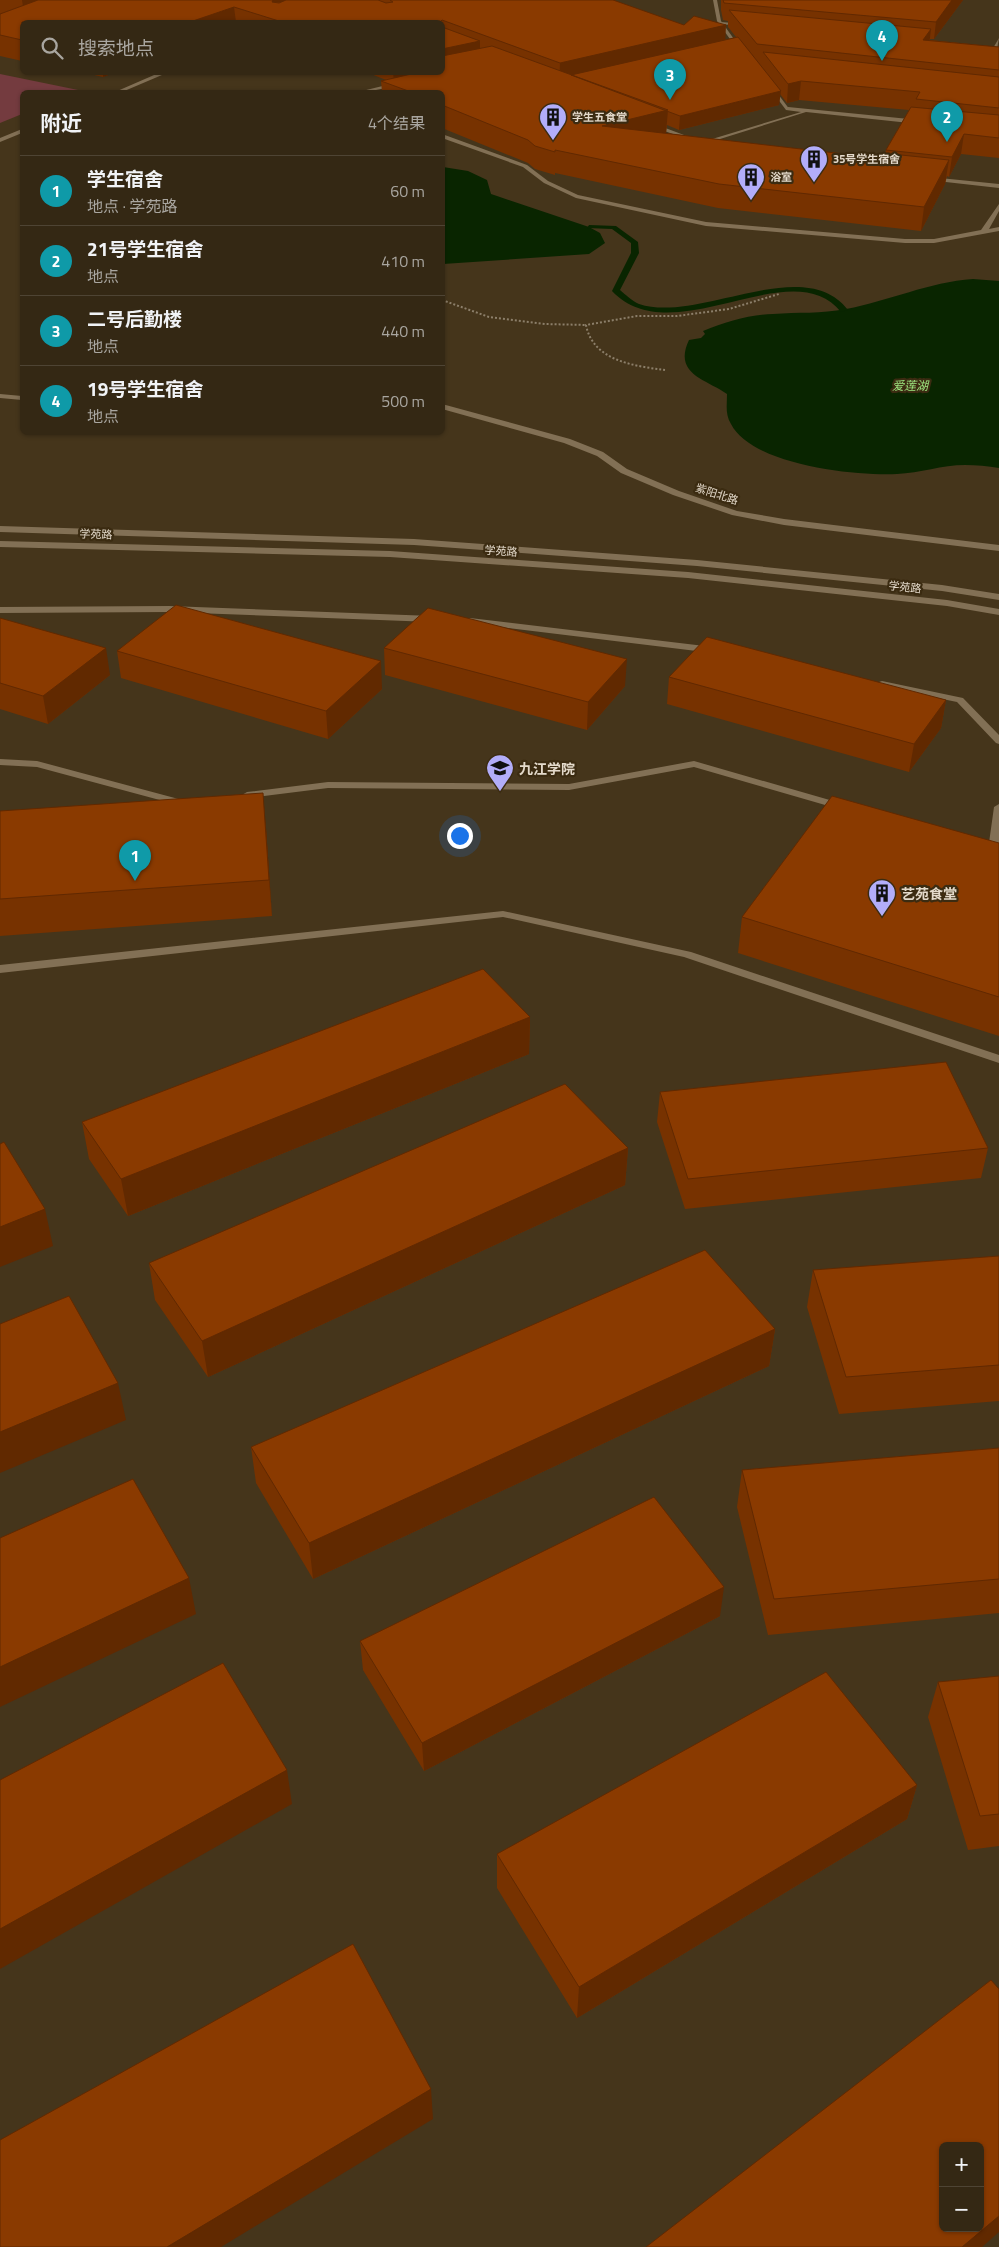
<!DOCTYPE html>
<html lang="zh">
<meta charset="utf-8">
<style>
:root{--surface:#342814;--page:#3c301d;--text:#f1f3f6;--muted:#a9a6a0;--line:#4e4434;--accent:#8abfa5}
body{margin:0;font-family:"Titillium Web","Noto Sans SC",sans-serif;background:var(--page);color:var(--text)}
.controls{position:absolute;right:15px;bottom:15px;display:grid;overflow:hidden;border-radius:8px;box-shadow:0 1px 4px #0004}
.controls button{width:45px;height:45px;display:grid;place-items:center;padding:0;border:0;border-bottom:1px solid var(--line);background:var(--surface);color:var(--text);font:25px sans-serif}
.you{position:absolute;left:459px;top:835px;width:18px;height:18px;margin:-12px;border:4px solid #fff;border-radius:50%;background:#1a73e8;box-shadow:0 0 0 8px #1a73e833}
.badge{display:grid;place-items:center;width:32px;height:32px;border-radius:50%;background:var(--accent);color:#fff;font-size:16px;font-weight:700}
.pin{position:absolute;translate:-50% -41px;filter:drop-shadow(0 1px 2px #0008)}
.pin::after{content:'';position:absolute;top:26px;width:18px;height:15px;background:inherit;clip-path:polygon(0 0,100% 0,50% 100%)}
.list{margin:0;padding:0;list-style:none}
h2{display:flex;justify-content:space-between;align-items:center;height:65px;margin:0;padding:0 20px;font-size:21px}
h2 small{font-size:16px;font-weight:400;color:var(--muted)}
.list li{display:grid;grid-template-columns:32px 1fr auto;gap:15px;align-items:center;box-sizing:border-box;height:70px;padding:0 20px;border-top:1px solid var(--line)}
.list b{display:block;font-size:19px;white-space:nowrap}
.list p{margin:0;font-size:16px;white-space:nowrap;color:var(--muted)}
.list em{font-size:16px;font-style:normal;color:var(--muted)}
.icon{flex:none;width:28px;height:28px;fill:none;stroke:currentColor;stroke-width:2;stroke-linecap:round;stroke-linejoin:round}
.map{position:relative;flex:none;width:999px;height:2247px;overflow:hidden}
.search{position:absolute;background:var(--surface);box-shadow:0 1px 4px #0004;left:20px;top:20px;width:425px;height:55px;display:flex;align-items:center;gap:12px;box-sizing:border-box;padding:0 18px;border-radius:8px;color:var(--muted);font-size:19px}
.panel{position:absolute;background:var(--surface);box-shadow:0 1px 4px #0004;left:20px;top:90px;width:425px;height:345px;border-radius:8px}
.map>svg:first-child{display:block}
.green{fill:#743b3f}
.water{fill:#092500}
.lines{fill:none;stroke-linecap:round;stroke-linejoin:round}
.stream{fill:#092500;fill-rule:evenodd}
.path{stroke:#8c7f6a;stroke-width:2;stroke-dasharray:2 2;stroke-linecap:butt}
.lane{fill:#827055;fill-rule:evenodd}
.street{fill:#827055;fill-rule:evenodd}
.secondary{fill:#827055;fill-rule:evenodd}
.wall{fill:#773200;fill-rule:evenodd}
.shaded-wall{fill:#612900}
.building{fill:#8a3a00;stroke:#612900;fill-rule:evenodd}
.labels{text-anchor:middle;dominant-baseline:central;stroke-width:4.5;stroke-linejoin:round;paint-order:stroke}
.far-poi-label{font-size:11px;font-weight:bold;fill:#e4dacb;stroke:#3b2b11;text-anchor:start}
.far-street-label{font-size:11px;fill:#e4dacb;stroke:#3b2b11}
.far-water-label{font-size:12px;font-style:italic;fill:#9ee881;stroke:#3b2b11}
.poi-label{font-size:14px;font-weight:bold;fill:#e4dacb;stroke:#3b2b11;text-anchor:start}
</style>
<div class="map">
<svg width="999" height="2247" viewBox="0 0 999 2247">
<rect width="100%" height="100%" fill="#45351b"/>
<path class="green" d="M0,74L83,91L22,92V114L0,123Z"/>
<path class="water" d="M443,167L468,171L487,180L491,194L497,196L589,227L600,233L605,243L589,254L443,264Z
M973,279L999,281V468C988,466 976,465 965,465C942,465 920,473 897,474C855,476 752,465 731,424C725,414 727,405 727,394C705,379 673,374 689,340L701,338L705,334L703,331C726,322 748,315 773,314C798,312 821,314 846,309C889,301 929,282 973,279Z"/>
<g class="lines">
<path class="stream" d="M589,225L616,226L638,242L639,253L620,290C626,295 632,301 639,304C699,324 804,252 848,310L841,312C791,250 673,355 612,291L631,253V243L612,229L587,228Z"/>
<path class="path" d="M442,300L489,317L545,324L586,325
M665,370C634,366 593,361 586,325L637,316H677L729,309L779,294"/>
<path class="lane" d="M721,22L745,24L747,25L745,26L719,24Z
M999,38L997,49L992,50Z
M161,72H169L122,92H115Z
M399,82L401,85L366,92H358Z
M788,107L919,120L922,122L919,124L806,112L704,144L699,143L801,112L786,110Z
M22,129V133L0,142V138Z
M442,134L527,165L548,181L578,195L706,222L905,239H934L981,230L999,204V211L989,229L999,227V231L934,243H905L706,226L576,198L544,183L523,167L442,138Z
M0,394L22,396V400L0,398Z
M442,404L570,439L603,452L627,469L679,491L737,511L784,519L999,545V551L784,525L732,515L673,495L621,473L597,456L564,443L442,409Z
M169,606L432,616L437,619L432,622L169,612L0,613V607Z
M470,618L713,647L718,650L713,653L467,623V619Z
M882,681L963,698L999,735V744L996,743L957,702L879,686V682Z
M0,759L37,761L186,801L187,803L182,806L37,767L0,765Z
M694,761L847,805L848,807L847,809H839L694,767L569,790L328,788L247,798L242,795L247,792L328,782L569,784Z
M999,804V845L997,852L993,853L988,850L994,807Z
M503,911L691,952L999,1055V1063L684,957L503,917L0,973V965Z"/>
<path class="street" d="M713,0H717L721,21L744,53H740L717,21Z
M768,86H772L790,110H786Z
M648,123H652L700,141L695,142L648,125Z
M930,177L999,184V188L928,180Z"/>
<path class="secondary" d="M0,526L414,539L697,560L942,585L999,594V600L942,591L697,566L414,545L0,532Z
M0,541L390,551L688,572L947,600L999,609V615L947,606L688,578L390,557L0,547Z"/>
</g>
<path class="wall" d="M0,0H613L725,40L736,37L728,27V21L723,20L721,10V0H963L934,39H930V40L999,47V158L961,154L949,177L947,176L945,184L921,231L718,208L555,173V175L535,169L528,163L442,128V92H382L381,81L386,80L366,72H442V22H22V61L0,56ZM780,94L787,103L799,100L909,110L886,150L885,153L879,158L664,133H666L667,125L679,130L779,105Z
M81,72H116L103,77Z
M0,618L110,675L48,724L0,709Z
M384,648L625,686L587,730L385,675Z
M117,651L382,689L328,739L121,678Z
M669,677L946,700L941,728L909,772L667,704Z
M0,811L266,828L272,916L0,936Z
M999,843V1036L738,953L742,917Z
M530,1017L529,1054L128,1216L89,1159L82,1122Z
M660,1092L988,1148L981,1178L685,1209L657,1122Z
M628,1148L625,1185L208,1377L155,1300L149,1263Z
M999,1256V1401L839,1414L807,1307L813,1270Z
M775,1329L769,1366L313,1579L256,1483L251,1447Z
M999,1448V1613L768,1635L737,1507L742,1470Z
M720,1616L424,1771L363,1670L360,1641Z
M999,1676V1846L968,1850L928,1717L938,1682Z
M917,1785L907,1819L577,2018L497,1888V1854Z"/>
<path class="shaded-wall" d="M22,0H79L25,20Z
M273,0H309V4L272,2Z
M952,0H963L934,39L936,22Z
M234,7L236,22H190Z
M726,25L725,47L559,85L560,63Z
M931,29L929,46L923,40Z
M480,41V62L442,71V49Z
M103,72H116L103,77Z
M393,72H404V80L394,82Z
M801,81L799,100L787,103L788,84Z
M781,91L779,105L679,130L680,116Z
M668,110L666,133L601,149L602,126Z
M964,134L961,154L949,177L952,157Z
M949,160L945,184L921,231L924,207Z
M106,648L110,675L48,724L43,696Z
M627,659L625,686L587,730L588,702Z
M381,661L382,689L328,739L326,711Z
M946,700L941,728L909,772L914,744Z
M263,793L266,828L272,916L269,880Z
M530,1017L529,1054L128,1216L121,1179Z
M628,1148L625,1185L208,1377L202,1341Z
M45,1209L53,1246L0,1267V1227Z
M775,1329L769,1366L313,1579L309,1543Z
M118,1383L126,1420L0,1473V1432Z
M189,1578L196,1614L0,1707V1667Z
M724,1587L720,1616L424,1771L422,1743Z
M287,1770L292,1804L0,1969V1929Z
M917,1785L907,1819L577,2018L579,1987Z
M431,2089L433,2119L221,2247H167Z
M999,2216V2232L982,2247H962Z"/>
<path class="building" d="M38,0H273L272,2L279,3L286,0H378L386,3L393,2L390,0H613L684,25L694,16L726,25L560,63L442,20L440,22H282L234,7L190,22H22V40L0,35V14Z
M723,0H952L936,22L724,3Z
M729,10L931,29L923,40L999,47V70L757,44Z
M442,27L480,41L442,49Z
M738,37L781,91L680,116L571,75Z
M492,46L668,110L602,126L879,158L882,153L949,160L924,207L719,184L555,150V152L535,146L528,140L442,105V92H411L381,81L420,72H442V56Z
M763,52L999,77V108L916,99L920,92L801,81L788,84Z
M911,107L999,115V138L964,134L952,157L886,150Z
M176,605L381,661L326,711L117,651Z
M428,608L627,659L588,702L384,648Z
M0,618L106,648L43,696L0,683Z
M707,637L946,700L914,744L669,677Z
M263,793L269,880L0,899V811Z
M832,796L999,843V997L742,917Z
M483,969L530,1017L121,1179L82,1122Z
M946,1062L988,1148L688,1179L660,1092Z
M565,1084L628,1148L202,1341L149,1263Z
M4,1142L45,1209L0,1227V1144Z
M705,1250L775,1329L309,1543L251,1447Z
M999,1256V1365L846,1377L813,1270Z
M69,1296L118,1383L0,1432V1324Z
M999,1448V1579L774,1599L742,1470Z
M133,1479L189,1578L0,1667V1538Z
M654,1497L724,1587L422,1743L360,1641Z
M223,1663L287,1770L0,1929V1780Z
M826,1672L917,1785L579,1987L497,1854Z
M999,1676V1814L980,1816L938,1682Z
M353,1944L431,2089L167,2247H0V2140Z
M991,1980L999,1989V2216L962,2247H646ZM943,2146H980V2228H943Z"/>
<defs>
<g id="building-pin" transform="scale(1.4375)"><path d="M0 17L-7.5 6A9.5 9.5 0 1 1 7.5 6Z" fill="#b2adf9" stroke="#3b2b11"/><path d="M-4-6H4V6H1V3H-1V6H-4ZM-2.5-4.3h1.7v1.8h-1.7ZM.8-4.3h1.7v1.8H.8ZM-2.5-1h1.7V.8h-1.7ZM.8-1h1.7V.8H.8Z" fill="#111"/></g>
<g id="university-pin" transform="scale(1.4375)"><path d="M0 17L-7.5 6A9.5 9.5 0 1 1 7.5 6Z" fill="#b2adf9" stroke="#3b2b11"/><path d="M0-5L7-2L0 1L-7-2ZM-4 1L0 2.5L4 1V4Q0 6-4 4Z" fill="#111"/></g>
</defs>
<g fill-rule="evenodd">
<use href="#building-pin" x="553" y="117"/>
<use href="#building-pin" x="814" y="159"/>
<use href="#building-pin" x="751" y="177"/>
<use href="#university-pin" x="500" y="768"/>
<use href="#building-pin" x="882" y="893"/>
</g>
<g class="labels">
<g class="far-poi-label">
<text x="572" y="117">学生五食堂</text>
<text x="833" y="159">35号学生宿舍</text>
<text x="770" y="177">浴室</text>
</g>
<g class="far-street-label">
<text transform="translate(717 494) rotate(18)">紫阳北路</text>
<text transform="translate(96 534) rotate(2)">学苑路</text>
<text transform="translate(501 551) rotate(4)">学苑路</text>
<text transform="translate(905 587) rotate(6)">学苑路</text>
</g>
<g class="far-water-label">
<text x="910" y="385">爱莲湖</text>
</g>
<g class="poi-label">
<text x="519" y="768">九江学院</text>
<text x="901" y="893">艺苑食堂</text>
</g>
</g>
</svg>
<div class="controls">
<button>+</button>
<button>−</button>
</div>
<div class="you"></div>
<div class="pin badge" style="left:135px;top:881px;background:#0f9aa8">1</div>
<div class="pin badge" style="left:947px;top:142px;background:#0f9aa8">2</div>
<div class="pin badge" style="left:670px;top:100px;background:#0f9aa8">3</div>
<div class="pin badge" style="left:882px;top:61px;background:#0f9aa8">4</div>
<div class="search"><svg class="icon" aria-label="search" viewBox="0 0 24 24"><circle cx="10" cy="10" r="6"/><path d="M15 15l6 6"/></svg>搜索地点</div>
<section class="panel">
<h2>附近<small>4个结果</small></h2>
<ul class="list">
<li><span class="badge" style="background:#0f9aa8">1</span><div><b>学生宿舍</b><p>地点 · 学苑路</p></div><em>60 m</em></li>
<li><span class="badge" style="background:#0f9aa8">2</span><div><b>21号学生宿舍</b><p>地点</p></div><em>410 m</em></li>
<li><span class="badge" style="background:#0f9aa8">3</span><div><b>二号后勤楼</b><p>地点</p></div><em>440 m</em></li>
<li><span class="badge" style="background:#0f9aa8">4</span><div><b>19号学生宿舍</b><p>地点</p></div><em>500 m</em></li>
</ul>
</section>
</div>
